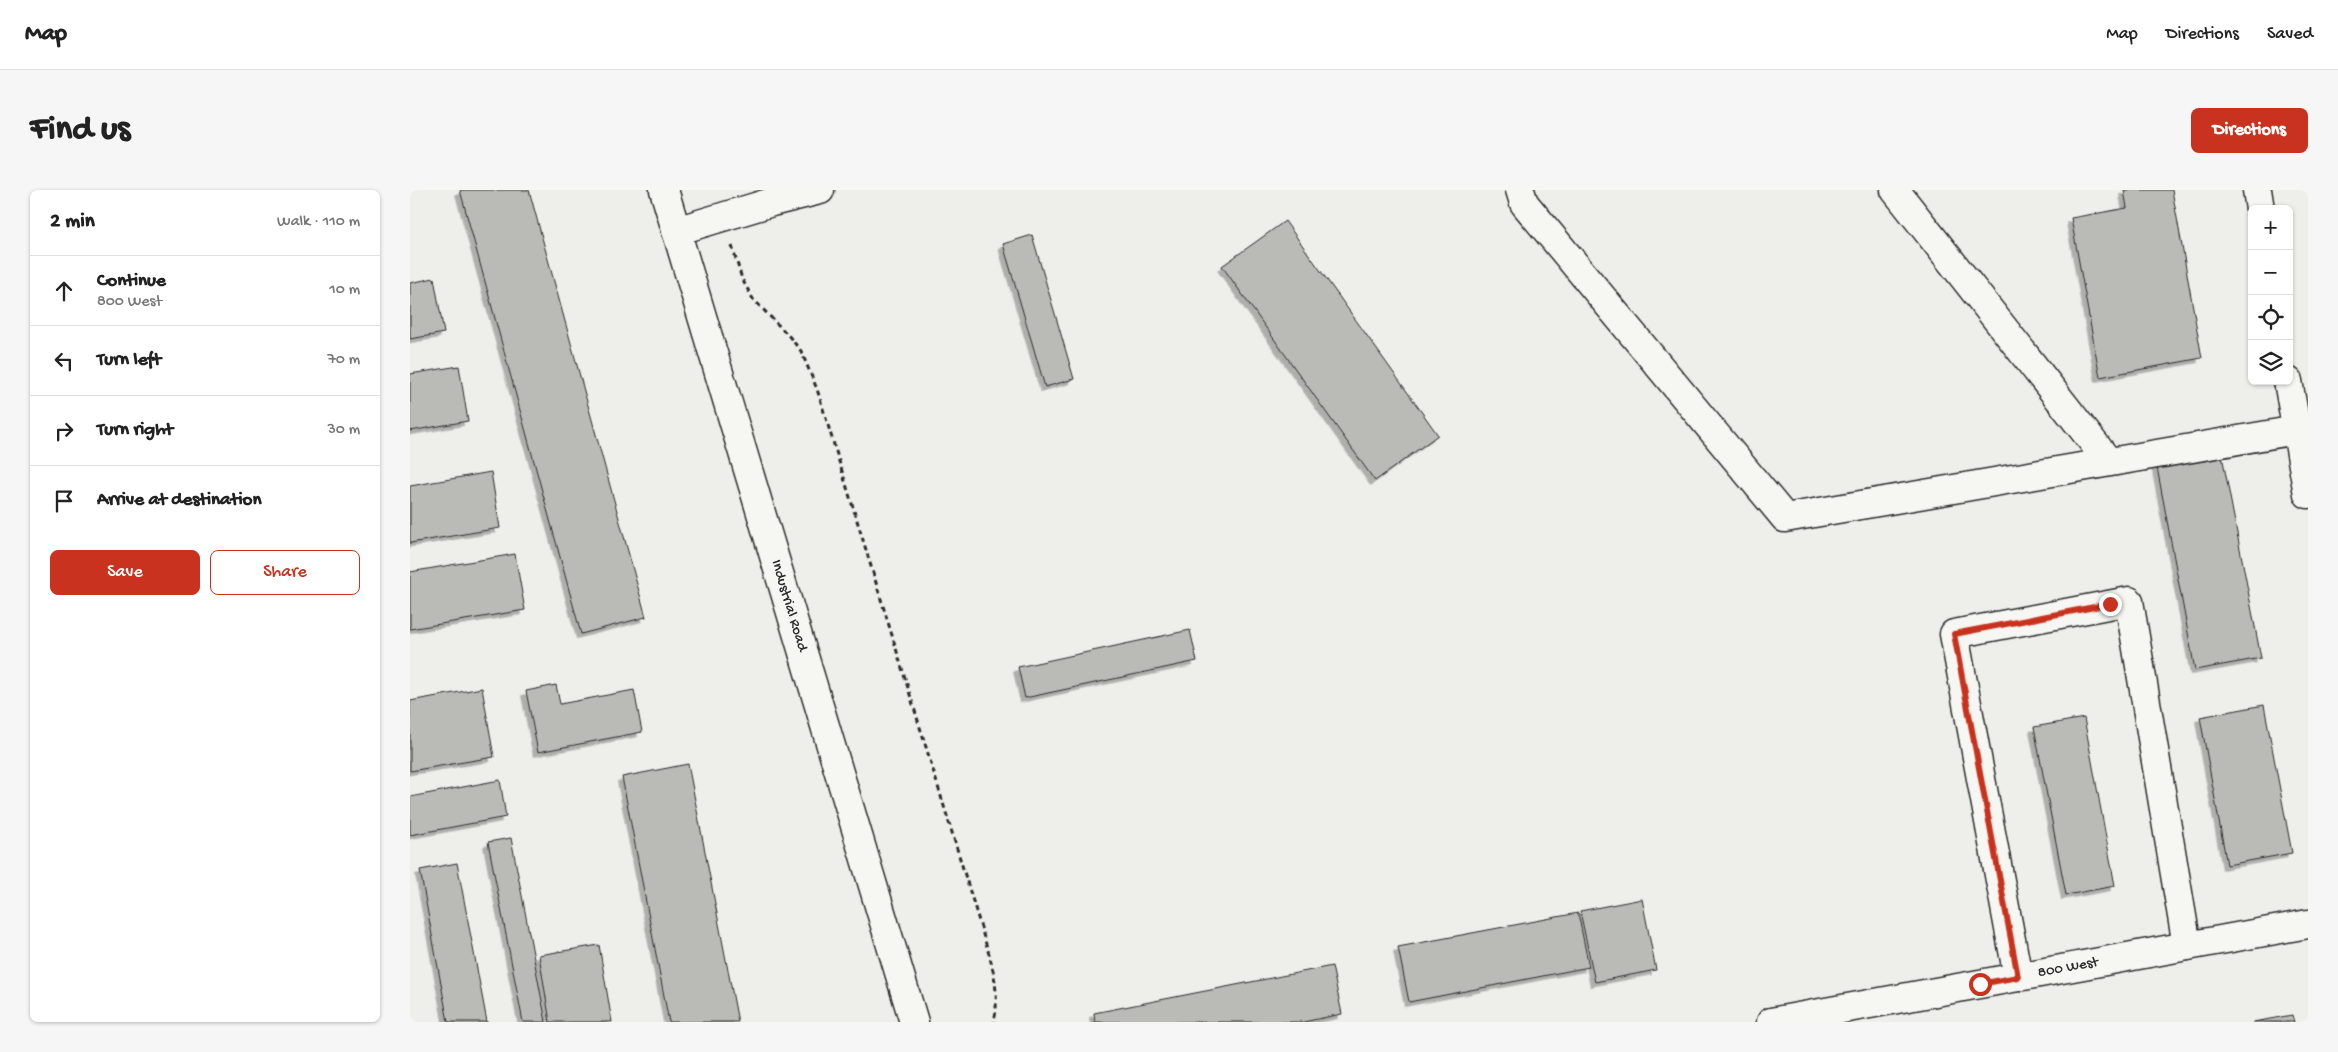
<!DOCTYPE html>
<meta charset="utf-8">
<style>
:root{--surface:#fff;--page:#f6f6f6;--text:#222;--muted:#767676;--line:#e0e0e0;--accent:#c8321e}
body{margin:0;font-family:"Gochi Hand",sans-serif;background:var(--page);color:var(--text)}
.controls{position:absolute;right:15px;top:15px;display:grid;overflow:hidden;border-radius:8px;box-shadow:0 1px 4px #0004}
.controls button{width:45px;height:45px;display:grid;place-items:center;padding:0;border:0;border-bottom:1px solid var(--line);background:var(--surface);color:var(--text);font:25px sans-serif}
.stop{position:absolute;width:15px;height:15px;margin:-11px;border:4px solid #c8321e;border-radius:50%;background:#fff}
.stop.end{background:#c8321e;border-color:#fff;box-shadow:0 1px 5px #0008}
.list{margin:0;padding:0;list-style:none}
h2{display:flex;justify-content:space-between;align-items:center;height:65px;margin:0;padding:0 20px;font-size:21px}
h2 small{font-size:16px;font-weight:400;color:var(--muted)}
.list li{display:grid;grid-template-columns:32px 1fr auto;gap:15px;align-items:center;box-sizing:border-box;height:70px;padding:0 20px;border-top:1px solid var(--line)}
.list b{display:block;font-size:19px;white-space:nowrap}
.list p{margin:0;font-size:16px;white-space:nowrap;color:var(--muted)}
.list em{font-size:16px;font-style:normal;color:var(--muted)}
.actions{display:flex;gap:10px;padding:15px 20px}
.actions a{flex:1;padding:11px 0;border:1px solid var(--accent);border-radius:8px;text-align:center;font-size:18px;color:var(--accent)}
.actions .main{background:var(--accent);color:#fff}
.icon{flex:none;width:28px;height:28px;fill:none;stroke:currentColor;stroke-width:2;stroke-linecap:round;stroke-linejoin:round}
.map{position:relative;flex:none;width:1898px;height:832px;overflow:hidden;border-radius:8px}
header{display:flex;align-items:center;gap:30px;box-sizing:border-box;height:70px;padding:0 25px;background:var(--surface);border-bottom:1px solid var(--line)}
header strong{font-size:24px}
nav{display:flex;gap:28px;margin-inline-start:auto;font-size:18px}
.intro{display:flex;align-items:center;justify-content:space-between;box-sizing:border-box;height:120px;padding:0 30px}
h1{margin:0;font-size:35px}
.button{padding:12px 22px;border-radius:8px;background:var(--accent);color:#fff;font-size:18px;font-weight:700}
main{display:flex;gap:30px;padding:0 30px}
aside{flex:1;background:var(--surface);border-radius:8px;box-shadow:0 1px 4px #0004}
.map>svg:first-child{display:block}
.building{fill:#babab7;stroke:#2b2b2b;filter:url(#shadow)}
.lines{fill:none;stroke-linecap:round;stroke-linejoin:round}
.minor-casing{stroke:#2b2b2b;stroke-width:31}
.path{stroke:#2b2b2b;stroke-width:3;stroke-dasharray:5 4;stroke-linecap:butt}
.minor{stroke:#f6f6f2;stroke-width:28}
.route{stroke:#c8321e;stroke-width:6}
.labels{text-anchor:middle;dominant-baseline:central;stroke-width:4.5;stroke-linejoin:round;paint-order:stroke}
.street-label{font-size:15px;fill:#2b2b2b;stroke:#f6f6f2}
</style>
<header>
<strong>Map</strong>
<nav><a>Map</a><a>Directions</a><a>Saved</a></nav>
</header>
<div class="intro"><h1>Find us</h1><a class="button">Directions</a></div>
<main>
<aside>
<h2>2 min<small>Walk · 110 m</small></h2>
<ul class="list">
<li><svg class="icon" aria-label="ahead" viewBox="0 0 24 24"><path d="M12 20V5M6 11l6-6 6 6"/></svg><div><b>Continue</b><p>800 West</p></div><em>10 m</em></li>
<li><svg class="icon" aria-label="left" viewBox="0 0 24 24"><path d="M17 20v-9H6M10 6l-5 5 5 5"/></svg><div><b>Turn left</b></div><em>70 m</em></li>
<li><svg class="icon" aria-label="right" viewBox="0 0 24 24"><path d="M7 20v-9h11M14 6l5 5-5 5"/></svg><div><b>Turn right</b></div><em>30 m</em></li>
<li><svg class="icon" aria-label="arrive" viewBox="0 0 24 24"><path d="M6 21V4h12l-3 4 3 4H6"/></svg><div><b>Arrive at destination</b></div></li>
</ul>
<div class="actions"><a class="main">Save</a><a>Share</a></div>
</aside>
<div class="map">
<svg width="1898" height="832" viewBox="0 0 1898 832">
<defs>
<filter id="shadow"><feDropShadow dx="-4.5" dy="4.5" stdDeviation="0" flood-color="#0004"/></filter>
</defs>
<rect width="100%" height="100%" fill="#eeeeea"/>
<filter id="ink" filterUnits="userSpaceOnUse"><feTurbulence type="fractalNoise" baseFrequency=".02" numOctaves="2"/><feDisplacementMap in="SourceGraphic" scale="10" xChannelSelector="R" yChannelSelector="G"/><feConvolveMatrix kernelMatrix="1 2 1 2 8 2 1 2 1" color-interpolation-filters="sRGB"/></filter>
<g filter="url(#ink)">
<path class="building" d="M50,0H119L236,427L171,444Z
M1714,0H1762L1792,168L1690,187L1661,28L1717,18Z
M875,31L1028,245L965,291L812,76Z
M622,45L664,189L635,197L593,54Z
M24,88L34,143L0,149V93Z
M49,176L58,231L0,241V184Z
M1811,260L1851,468L1785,480L1746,272Z
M81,282L90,338L0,353V296Z
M105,364L115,420L0,439V382Z
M780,440L787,471L615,508L608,477Z
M146,495L150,514L224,500L232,542L128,562L116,501Z
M72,498L84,567L0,581V511Z
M1854,515L1882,663L1817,675L1790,527Z
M1674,528L1705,696L1656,705L1624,537Z
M278,574L328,832H259L212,587Z
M90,590L96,627L0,645V607Z
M101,648L136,832H113L78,652Z
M47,673L77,832H38L10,680Z
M1232,709L1246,780L1185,792L1170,721Z
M1168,723L1179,777L999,812L988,757Z
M189,755L202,832H140L129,765Z
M922,776L932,824L893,832H685L684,823Z
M1882,825L1884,832H1843Z"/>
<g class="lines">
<g class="minor-casing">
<g id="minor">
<path id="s1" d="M254,0L504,832"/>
<path d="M1110,0L1114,13L1375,328L1898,238"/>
<path d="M1485,0L1698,271"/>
<path d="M1847,0L1850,19"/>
<path d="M266,41L362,12L410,0"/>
<path d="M1878,191L1898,304"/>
<path d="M1608,787L1544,444L1719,411L1777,756"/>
<path id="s2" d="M1361,832L1898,734"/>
</g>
</g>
<path class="path" d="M322,56L332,89L343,109L378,145L391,161L407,199L579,764C585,786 589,809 584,832"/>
<use href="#minor" class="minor"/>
</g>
</g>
<g class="lines" filter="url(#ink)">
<path class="route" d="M1570,794L1608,787L1544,444L1700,414"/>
</g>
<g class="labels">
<g class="street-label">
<text stroke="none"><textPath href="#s1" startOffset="434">Industrial Road</textPath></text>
<text stroke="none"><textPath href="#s2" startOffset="302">800 West</textPath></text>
</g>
</g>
</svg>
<div class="controls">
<button>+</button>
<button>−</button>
<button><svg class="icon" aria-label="locate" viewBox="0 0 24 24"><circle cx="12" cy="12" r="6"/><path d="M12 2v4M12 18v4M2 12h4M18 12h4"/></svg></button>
<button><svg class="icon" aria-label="layers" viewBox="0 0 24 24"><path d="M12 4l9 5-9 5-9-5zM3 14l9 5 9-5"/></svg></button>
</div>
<div class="stop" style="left:1570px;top:794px"></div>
<div class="stop end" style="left:1700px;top:414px"></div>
</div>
</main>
